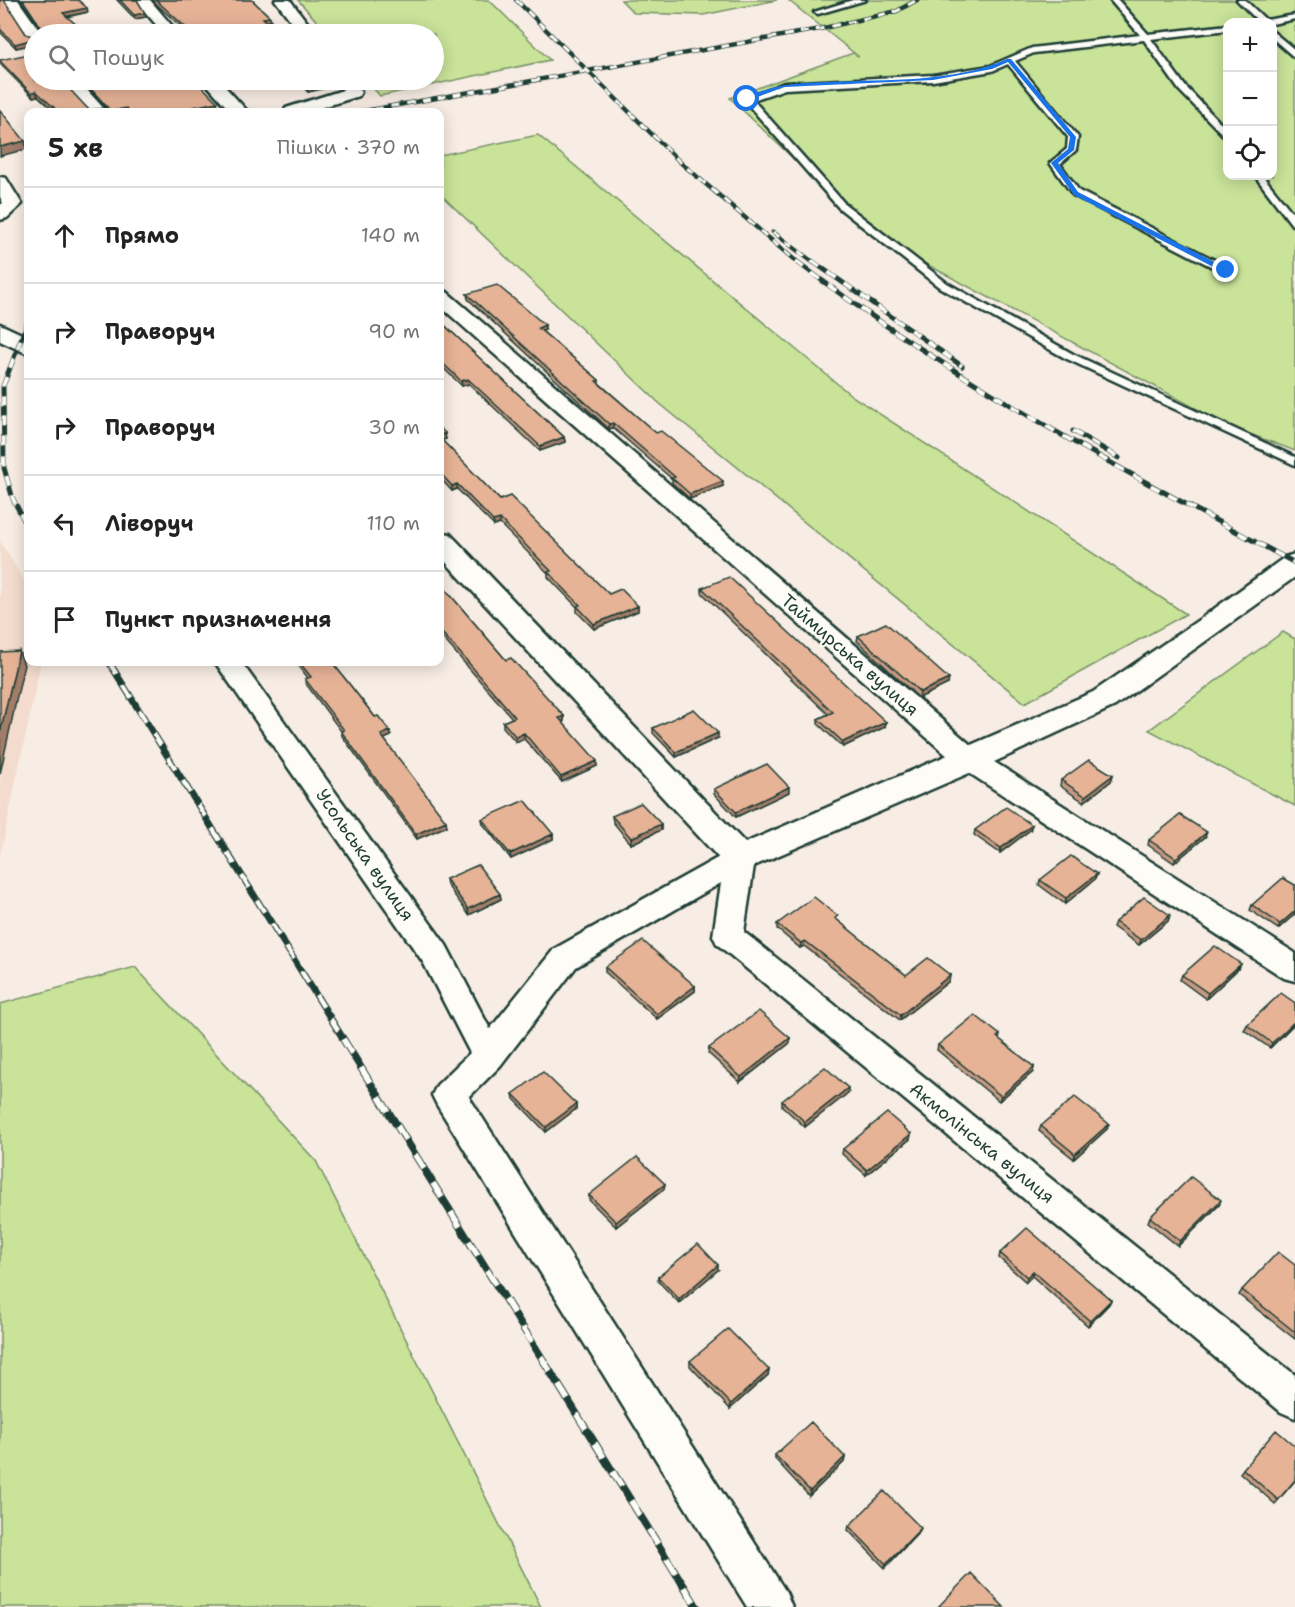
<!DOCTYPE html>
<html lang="uk">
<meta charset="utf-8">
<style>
:root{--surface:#fff;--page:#f2f2f2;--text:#222;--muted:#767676;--line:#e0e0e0}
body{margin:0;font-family:"Shantell Sans",sans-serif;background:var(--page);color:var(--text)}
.controls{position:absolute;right:18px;top:18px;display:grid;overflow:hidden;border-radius:12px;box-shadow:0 3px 15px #0003}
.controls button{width:54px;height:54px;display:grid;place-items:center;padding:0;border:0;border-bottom:2px solid var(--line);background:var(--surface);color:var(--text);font:30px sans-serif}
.stop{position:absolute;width:18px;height:18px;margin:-14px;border:4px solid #1a73e8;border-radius:50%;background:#fff}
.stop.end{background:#1a73e8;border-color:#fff;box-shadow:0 2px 6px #0008}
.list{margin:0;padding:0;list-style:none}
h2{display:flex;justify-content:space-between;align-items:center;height:78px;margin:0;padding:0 24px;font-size:26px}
h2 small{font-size:20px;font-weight:400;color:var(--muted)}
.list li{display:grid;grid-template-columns:39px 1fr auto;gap:18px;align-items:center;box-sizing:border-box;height:96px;padding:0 24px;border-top:2px solid var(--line)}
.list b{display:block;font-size:22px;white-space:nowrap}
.list em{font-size:20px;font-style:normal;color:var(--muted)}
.icon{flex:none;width:33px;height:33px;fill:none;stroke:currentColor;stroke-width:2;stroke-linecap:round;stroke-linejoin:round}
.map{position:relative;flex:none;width:1295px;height:1607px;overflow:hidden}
.search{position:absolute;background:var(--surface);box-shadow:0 3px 15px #0003;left:24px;top:24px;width:420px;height:66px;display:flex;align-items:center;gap:15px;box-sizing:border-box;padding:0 21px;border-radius:33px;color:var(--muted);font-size:22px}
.panel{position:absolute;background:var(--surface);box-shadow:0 3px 15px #0003;left:24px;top:108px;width:420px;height:558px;border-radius:12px}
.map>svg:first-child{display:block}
.built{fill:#f3dccd}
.green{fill:#c9e399;stroke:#749066;stroke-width:1.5;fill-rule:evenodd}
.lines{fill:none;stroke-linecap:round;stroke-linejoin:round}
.service-casing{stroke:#1f3d34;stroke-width:5}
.minor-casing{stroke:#1f3d34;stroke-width:5}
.secondary-casing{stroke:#1f3d34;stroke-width:5}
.service{fill:#fdfcf7;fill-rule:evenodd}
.minor{fill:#fdfcf7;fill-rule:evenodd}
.secondary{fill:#fdfcf7;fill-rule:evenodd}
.rail-far3-casing{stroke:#1f3d34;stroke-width:4.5}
.rail-far2-casing{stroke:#1f3d34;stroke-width:5}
.rail-far1-casing{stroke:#1f3d34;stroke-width:7}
.rail-casing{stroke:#1f3d34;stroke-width:8}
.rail-far3{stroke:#fdfcf7;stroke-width:3;stroke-dasharray:8;stroke-linecap:butt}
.rail-far2{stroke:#fdfcf7;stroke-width:4;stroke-dasharray:10;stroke-linecap:butt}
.rail-far1{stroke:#fdfcf7;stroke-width:4.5;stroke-dasharray:14;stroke-linecap:butt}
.rail{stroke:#fdfcf7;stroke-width:6;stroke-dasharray:17;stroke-linecap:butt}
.wall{fill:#c69a82;stroke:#1f3d34;stroke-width:1.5}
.shaded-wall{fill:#a17d6a;stroke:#1f3d34;stroke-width:1.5}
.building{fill:#e6b397;stroke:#1f3d34;stroke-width:1.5}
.route{fill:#1a73e8}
.labels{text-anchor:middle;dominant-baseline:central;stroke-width:4.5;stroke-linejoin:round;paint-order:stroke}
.street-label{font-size:18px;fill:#1f3d34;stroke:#fdfcf7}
</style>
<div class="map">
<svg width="1295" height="1607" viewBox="0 0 1295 1607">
<rect width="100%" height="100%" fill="#f8ede4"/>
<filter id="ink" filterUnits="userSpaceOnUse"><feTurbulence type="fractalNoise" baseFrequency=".0167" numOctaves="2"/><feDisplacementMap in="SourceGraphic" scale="12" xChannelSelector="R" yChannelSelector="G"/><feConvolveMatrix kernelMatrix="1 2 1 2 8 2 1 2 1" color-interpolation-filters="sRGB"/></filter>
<g filter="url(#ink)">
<path class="built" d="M0,541L28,587V662H41L0,857Z"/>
<path class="green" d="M298,0H489L550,60L380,96L366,80H434V34H328Z
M621,0H777L703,15L634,13Z
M788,0H1295V451L1229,426L874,236L730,98L853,53L859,57ZM1228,22H1272V176H1228Z
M538,135L852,396L1186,614L1025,703L659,403L440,194V155Z
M1283,632L1295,639V806L1149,730Z
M135,967L316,1161L541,1607H0V1004Z"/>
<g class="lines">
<g class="service-casing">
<path id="service" d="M853,0H866L818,14L814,12Z
M1110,0H1118L1148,34L1228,25V30L1151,39L1185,86L1228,131V140L1179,90L1144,40L1034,53L1015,61L1078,137L1076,150L1060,164L1079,191L1230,268V272H1222L1073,195L1050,163L1067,149L1068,137L1008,64L992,71L933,81L785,89L753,100L845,204L947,283L1073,354L1295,457V465L1065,358L939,287L839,208L743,99L784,83L933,75L990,66L1032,48L1140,35Z
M1237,0H1245L1266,20L1295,15V19L1272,24L1259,22Z
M1272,31L1295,50V58L1272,38Z
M1255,176H1263L1295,216V226L1292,225Z"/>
</g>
<g class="minor-casing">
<path id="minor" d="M3,0H18L42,34H34V39L29,37Z
M135,0H150L179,34H164Z
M275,0H290L316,34H301Z
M61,80H78L107,112H90Z
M203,80H219L248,112H231Z
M335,80H351L361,92L359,96L307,112H284L286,108L343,90Z
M0,177L6,178L22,204L7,218L0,220V205L3,203L0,197Z
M440,290L447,292L980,753L1295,953V981L1284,978L960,767L440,306Z
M215,662H241L446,945L490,1029L554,949L730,851L740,848L750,851L755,859L744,932L1295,1375V1418L1281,1412L717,944L713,936L721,883L576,967L500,1066L469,1097L786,1592L792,1607H747L437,1105L432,1095L437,1085L470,1053L423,962Z"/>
</g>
<g class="secondary-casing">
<path id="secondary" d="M0,324L28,337V354L0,341Z
M440,532L450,534L745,843L1093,692L1203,617L1285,557L1295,554V577L1115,706L981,768L740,872L728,868L440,556Z"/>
</g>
<use href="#service" class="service"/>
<use href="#minor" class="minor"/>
<use href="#secondary" class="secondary"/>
<g class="rail-far3-casing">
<path id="rail-far3" d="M516,0L680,162L798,263
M359,112L820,29L897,11L917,0
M773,232L814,263"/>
</g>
<g class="rail-far2-casing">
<path id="rail-far2" d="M796,261C952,380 1123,471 1295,563
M812,261L962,366
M28,321L3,386L4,468L13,499L28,528
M1073,431L1119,458"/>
</g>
<g class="rail-far1-casing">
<path id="rail-far1" d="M109,662L344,1040"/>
</g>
<g class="rail-casing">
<path id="rail" d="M343,1039L697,1607"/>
</g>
<use href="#rail-far3" class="rail-far3"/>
<use href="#rail-far2" class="rail-far2"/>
<use href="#rail-far1" class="rail-far1"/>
<use href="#rail" class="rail"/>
</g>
<path class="wall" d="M0,0L26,34L34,44L16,48L0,32Z
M21,0H78L88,12L67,17L81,29L82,33L42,30Z
M117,0H137L146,17L135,19Z
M152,0H252L270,17L271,21L266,22L280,34H189Z
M0,60L55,84L89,110L106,108L83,82L82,80H119L125,85L218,107L191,112H55L38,96L33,97L1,65Z
M295,80H326L330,87L308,92Z
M467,294L545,330L542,331L599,380V383L656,433L723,486L690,499L672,483V479L613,428L609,429L468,299Z
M440,321L564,437L565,442L540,451L469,384L462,386L440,365Z
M440,428L446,439L441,440L500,500L609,594L638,606V611L594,629L577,612V607L548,577V573L500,524L494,526L457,489L452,491L440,478Z
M440,583L506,660L564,716V721L562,722L597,766L562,782L524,739L516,742L503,727V722L512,718L461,659L440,635Z
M702,588L886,722L885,727L843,747L818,724V719L828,714L702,593Z
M858,636L948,684L919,698L857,641Z
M296,662H332L375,717L390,731L391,736L384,739L447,826L417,839L342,736L341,731L306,684L305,679L308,678Z
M653,728L718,738L676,757L653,733Z
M1113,775L1111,781L1084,802L1060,786L1061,780Z
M714,789L789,792L736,817L714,794Z
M612,816L661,824V830L631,844L613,822Z
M482,819L553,834V839L511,859L483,824Z
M975,830H1030L1000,853L974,835Z
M1205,837L1174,863L1148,845L1149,840Z
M1097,874L1095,879L1065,904L1039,885L1040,880Z
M446,879L500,894L501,899L469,915L447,885Z
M1295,885V914L1278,929L1250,910L1252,905Z
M1170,915L1168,921L1139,945L1113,927L1115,922Z
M837,920L906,975H950L949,981L900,1020L804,946L800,948L777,929V924Z
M1241,964L1238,969L1206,999L1180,980L1182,975Z
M605,967L695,986V991L657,1019L605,972Z
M1295,1003V1023L1270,1048L1244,1030L1247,1025Z
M1000,1035L999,1039L1034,1067L1033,1072L999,1101L937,1050L938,1045Z
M790,1043L740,1082L708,1053L709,1048Z
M848,1093L805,1127L782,1106V1101Z
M513,1094L576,1104V1109L546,1132L514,1099Z
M1041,1126L1107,1129L1074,1159L1039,1131Z
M911,1134L910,1139L866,1175L842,1154L843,1149Z
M664,1189L616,1227L589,1200V1195Z
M1219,1205L1178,1246L1148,1222L1150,1217Z
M1000,1253L1111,1300L1109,1304L1088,1326L1032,1276L1026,1282L999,1258Z
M1295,1265V1339L1239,1295L1242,1290Z
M718,1270L679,1303L658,1281V1277Z
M690,1361L768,1375L730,1409L690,1366Z
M775,1455L845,1457L844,1462L809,1496L775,1459Z
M1243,1469L1295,1481L1275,1504L1240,1473Z
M849,1526L919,1532L885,1568L848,1530Z"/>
<path class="shaded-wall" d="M87,8L88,12L64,17L63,13Z
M145,13L146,17L135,19L134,15Z
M270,17L271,21L263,22V18Z
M81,29L82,33L75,34H55Z
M34,39V44L16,48L15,44Z
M329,82L330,87L308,92L307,87Z
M36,91L38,96L33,97L31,93Z
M217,102L218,107L191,112H170Z
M126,108V112H108Z
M25,141L27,149L0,156V147Z
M545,325V330L538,333V328Z
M468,379L469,384L462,386L461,381Z
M613,423V428L609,429V424Z
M445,433L446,439L440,441V436Z
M564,437L565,442L540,451V446Z
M723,481V486L690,499V494Z
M457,484V489L452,491V486Z
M500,519V524L494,526L493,521Z
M638,606V611L594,629V624Z
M19,651L24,665L0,774V733Z
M949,679L948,684L919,698L920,692Z
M564,716V721L559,724V718Z
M886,722L885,727L843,747V742Z
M390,731L391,736L382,740L381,735Z
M524,733V739L516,742V737Z
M718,733V738L676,757V752Z
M597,761V766L562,782L561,777Z
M1113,775L1111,781L1084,802L1085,796Z
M789,787V792L736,817V812Z
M446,821L447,826L417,839L416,834Z
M661,824V830L631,844V838Z
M1032,825L1030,830L1000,853L1001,848Z
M1207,832L1205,837L1174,863L1176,858Z
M553,834V839L511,859L510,854Z
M1097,874L1095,879L1065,904L1066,898Z
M500,894L501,899L469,915L468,909Z
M1295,911V914L1278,929L1280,924Z
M1170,915L1168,921L1139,945L1141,940Z
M805,941L804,946L800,948L801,943Z
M1241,964L1238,969L1206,999L1208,993Z
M950,975L949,981L900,1020L901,1015Z
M695,986V991L657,1019V1014Z
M1295,1021V1023L1270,1048L1272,1043Z
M790,1038V1043L740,1082L741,1077Z
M1034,1067L1033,1072L999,1101L1001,1096Z
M848,1088V1093L805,1127V1122Z
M576,1104V1109L546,1132V1127Z
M1109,1124L1107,1129L1074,1159L1075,1154Z
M911,1134L910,1139L866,1175L867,1170Z
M665,1184L664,1189L616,1227V1222Z
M1221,1200L1219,1205L1178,1246L1180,1241Z
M718,1265V1270L679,1303V1299Z
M1033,1271L1032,1276L1026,1282L1027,1277Z
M1111,1300L1109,1304L1088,1326L1090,1321Z
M769,1370L768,1375L730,1409L731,1404Z
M845,1457L844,1462L809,1496L810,1491Z
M921,1528L919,1532L885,1568L886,1564Z"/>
<path class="building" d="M0,0H4L26,34L34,37V35V39L15,44L0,29Z
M23,0H78L87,8L63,13L81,29L55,34H35V32L43,30Z
M120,0H137L145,13L134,15Z
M156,0H252L270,17L263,18L280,34H193Z
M24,55L34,65V80H50L55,84L63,82L89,110L108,108L83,80H119L125,85L147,80H196L217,102L170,112H130L126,108L108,112H59L36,91L31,93L0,61V60Z
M299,80H326L329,82L307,87Z
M0,110L25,141L0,147Z
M497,285L545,325L538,328L599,380L596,381L656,433L661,431L723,481L690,494L672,478L675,477L613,423L609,424L467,294Z
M440,321L564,437L540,446L468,379L461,381L452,372L440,361Z
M440,428L445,433L440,436Z
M440,438L500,500L510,496L609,594L621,589L638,606L594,624L577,606L580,605L548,572L551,571L500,519L493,521L457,484L452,486L440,473V470H441L440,468Z
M729,577L886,722L843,742L818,719L833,712L702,588Z
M440,583L506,660L511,658L564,716L559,718L597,761L561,777L524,733L516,737L503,722L515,717L461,654L440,631Z
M886,623L949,679L920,692L858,636Z
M19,651L0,733V652Z
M299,662H332L375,717L378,716L390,731L381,735L446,821L416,834L341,731L344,730L305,679L311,677Z
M694,709L718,733L676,752L653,728Z
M1089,760L1113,775L1085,796L1061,780Z
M767,764L789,787L736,812L714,789Z
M525,800L553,834L510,854L482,819Z
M641,803L661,824L631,838L612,816Z
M1006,807L1032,825L1001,848L975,830Z
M1180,815L1207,832L1176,858L1149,840Z
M1071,856L1097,874L1066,898L1040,880Z
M478,865L500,894L468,909L446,879Z
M1283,878L1295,885V911L1280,924L1252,905Z
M814,897L838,916L835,918L906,975L928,958L950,975L901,1015L805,941L801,943L777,924Z
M1144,897L1170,915L1141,940L1115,922Z
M643,941L695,986L657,1014L605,967Z
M1215,946L1241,964L1208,993L1182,975Z
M1281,993L1295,1003V1021L1272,1043L1247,1025Z
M759,1011L790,1038L741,1077L709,1048Z
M975,1015L1000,1035L997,1037L1034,1067L1001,1096L938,1045Z
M825,1067L848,1088L805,1122L782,1101Z
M543,1072L576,1104L546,1127L513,1094Z
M1075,1097L1109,1124L1075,1154L1041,1126Z
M887,1113L911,1134L867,1170L843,1149Z
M637,1157L665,1184L616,1222L589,1195Z
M1191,1177L1221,1200L1180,1241L1150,1217Z
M1027,1228L1111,1300L1090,1321L1033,1271L1027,1277L1000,1253Z
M698,1244L718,1265L679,1299L658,1277Z
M1278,1252L1295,1265V1332L1242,1290Z
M728,1329L769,1370L731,1404L690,1361Z
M811,1422L845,1457L810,1491L775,1455Z
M1276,1430L1295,1446V1480L1278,1500L1243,1469Z
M884,1491L921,1528L886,1564L849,1526Z
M971,1573L1004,1607H938Z"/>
</g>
<path class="route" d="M1007,59H1011L1076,137L1074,150L1058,163L1078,192L1228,269V272H1223L1074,195L1051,163L1068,149L1070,137L1008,62L992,69L933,80L784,87L749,100L744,99C770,84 800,83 829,82C887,79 954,83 1007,59Z"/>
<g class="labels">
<g class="street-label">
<text transform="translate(850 655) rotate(41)">Таймирська вулиця</text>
<text transform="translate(365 855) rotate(55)">Усольська вулиця</text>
<text transform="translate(982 1143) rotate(39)">Акмолiнська вулиця</text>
</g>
</g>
</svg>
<div class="controls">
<button>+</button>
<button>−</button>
<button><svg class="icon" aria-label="locate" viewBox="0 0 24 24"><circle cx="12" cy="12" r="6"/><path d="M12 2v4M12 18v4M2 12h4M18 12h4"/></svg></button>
</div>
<div class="stop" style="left:747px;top:99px"></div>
<div class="stop end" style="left:1226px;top:270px"></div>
<div class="search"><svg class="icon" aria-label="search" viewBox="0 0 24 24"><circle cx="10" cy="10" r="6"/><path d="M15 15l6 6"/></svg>Пошук</div>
<section class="panel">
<h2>5 хв<small>Пішки · 370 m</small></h2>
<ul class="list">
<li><svg class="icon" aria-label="ahead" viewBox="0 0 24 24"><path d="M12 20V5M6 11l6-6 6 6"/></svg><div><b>Прямо</b></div><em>140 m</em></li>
<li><svg class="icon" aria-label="right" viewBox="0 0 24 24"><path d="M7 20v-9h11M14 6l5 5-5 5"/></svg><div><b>Праворуч</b></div><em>90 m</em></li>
<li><svg class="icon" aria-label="right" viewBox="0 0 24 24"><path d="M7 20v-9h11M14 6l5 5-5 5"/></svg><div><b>Праворуч</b></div><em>30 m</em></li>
<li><svg class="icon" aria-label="left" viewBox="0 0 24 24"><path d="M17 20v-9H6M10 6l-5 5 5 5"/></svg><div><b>Ліворуч</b></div><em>110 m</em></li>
<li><svg class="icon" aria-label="arrive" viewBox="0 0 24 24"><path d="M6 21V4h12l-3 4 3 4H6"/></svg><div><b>Пункт призначення</b></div></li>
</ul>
</section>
</div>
